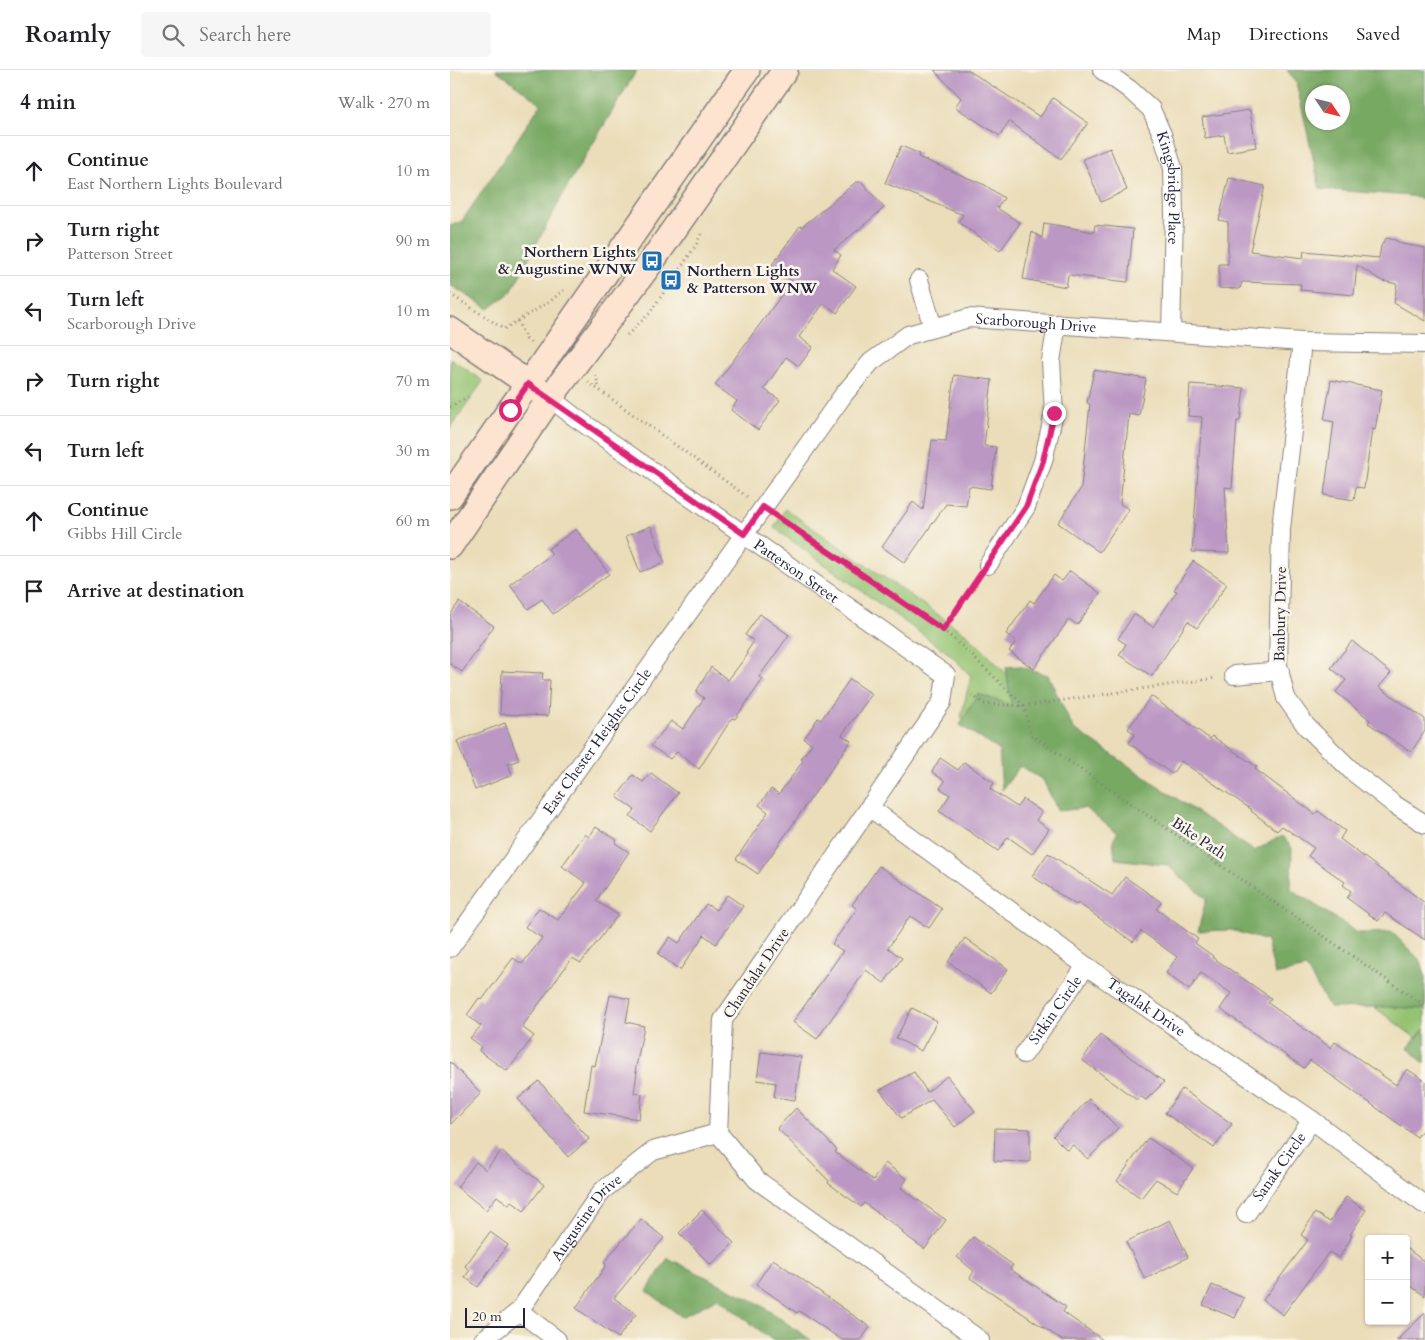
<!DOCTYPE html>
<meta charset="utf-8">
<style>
:root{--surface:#fff;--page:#f6f6f6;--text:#202124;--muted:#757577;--line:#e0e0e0}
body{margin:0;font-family:Cardo,serif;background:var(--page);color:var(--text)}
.controls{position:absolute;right:15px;bottom:15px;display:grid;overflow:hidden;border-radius:5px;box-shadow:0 1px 4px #0004}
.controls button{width:45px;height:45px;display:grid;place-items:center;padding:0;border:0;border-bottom:1px solid var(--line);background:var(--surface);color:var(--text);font:25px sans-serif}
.compass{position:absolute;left:855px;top:15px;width:45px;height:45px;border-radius:50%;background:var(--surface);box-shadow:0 1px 4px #0004;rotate:125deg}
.scale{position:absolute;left:15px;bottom:12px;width:60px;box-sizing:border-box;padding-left:5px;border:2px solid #22223b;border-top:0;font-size:14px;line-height:18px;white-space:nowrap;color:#22223b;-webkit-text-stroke:4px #fbf7ec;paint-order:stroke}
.stop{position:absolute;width:15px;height:15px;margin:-11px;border:4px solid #db2777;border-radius:50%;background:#fff}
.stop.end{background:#db2777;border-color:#fff;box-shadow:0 1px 5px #0008}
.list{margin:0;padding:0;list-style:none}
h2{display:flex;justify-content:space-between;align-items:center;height:65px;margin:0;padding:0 20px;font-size:21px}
h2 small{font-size:16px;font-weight:400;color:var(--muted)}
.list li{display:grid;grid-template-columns:32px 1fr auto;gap:15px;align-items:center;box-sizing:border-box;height:70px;padding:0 20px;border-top:1px solid var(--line)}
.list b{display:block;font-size:19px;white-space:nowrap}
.list p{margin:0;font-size:16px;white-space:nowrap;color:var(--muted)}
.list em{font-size:16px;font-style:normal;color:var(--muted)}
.icon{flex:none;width:28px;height:28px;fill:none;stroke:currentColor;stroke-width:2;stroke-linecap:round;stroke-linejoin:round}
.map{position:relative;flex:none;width:975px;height:1270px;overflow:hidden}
header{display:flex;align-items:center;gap:30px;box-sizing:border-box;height:70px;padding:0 25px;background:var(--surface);border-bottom:1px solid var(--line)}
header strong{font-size:24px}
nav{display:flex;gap:28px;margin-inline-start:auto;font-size:18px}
.search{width:350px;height:45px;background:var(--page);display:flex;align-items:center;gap:12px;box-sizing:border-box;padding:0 18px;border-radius:5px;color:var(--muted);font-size:19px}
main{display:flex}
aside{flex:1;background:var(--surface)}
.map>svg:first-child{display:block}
.green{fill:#95c372;stroke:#5c7256}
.forest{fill:#78a964;stroke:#4d6650;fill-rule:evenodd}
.building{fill:#bb98c4}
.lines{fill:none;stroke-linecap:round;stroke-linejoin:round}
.street-casing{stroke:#86807a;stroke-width:20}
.secondary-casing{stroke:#86807a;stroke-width:28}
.path{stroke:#86807a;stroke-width:3;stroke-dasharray:1 4;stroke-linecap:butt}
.street{stroke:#fff;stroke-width:18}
.secondary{stroke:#fde4d1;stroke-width:25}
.route{stroke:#db2777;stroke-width:6}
.labels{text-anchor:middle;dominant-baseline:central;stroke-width:5;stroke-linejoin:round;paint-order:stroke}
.street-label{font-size:15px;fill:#22223b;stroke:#fbf7ec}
.poi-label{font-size:15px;font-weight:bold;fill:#22223b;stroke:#fbf7ec;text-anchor:end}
</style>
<header>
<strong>Roamly</strong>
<div class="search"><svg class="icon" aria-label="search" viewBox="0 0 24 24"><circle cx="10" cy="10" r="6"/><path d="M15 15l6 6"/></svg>Search here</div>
<nav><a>Map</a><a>Directions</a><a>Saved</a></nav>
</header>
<main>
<aside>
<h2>4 min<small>Walk · 270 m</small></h2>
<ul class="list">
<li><svg class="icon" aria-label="ahead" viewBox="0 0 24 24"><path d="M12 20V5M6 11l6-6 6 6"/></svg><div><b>Continue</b><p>East Northern Lights Boulevard</p></div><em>10 m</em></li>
<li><svg class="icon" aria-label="right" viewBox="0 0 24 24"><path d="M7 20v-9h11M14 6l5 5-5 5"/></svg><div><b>Turn right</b><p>Patterson Street</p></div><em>90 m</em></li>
<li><svg class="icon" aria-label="left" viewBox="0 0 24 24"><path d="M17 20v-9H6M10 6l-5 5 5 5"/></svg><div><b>Turn left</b><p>Scarborough Drive</p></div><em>10 m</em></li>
<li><svg class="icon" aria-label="right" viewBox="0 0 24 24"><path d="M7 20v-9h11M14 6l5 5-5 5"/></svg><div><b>Turn right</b></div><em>70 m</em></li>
<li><svg class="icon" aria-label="left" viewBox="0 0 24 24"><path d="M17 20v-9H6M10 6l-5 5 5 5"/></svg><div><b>Turn left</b></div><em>30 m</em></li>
<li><svg class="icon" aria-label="ahead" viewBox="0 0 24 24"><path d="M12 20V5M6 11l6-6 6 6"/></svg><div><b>Continue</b><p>Gibbs Hill Circle</p></div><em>60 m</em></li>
<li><svg class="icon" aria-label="arrive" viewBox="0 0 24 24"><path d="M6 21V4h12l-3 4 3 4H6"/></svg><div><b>Arrive at destination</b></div></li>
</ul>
</aside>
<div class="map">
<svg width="975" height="1270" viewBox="0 0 975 1270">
<rect width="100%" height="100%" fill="#fbf7ec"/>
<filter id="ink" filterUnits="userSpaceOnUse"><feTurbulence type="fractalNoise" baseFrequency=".02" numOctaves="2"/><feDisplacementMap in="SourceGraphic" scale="10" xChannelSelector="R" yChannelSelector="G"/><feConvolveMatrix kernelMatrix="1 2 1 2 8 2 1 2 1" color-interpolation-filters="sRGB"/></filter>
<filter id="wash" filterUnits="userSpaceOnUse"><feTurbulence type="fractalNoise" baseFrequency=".0096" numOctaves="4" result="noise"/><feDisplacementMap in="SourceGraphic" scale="20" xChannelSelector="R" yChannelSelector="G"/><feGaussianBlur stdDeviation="1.12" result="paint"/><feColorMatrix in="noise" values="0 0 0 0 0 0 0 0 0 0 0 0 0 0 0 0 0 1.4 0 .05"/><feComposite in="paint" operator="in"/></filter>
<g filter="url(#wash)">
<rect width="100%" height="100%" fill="#ebddb9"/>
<path class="green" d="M0,288L33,311L0,359Z
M335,439L519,566L638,686L975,923V975C824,861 668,752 511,647L521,606L501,585L324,458Z"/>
<path class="forest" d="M46,0H187L118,115L61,222L39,239L0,215V156L12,151L91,34Z
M837,0H975V129L960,126L870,119L846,12ZM892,22V52H862V22Z
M570,596L598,605L623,658L804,781L832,766L842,778L841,819L908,863L942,862L971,891L975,905V939L935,937L880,938L856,898L825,905L817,871L781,860L748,861L756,829L717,795L665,789L663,771L667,763L635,738L608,741L593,710L570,696L552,720L549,680L510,655L528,624L561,635L556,597Z
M975,958V994L958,978Z
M218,1188L308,1233L361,1270H322L268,1228L232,1247L197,1221Z"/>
<g id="blocks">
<path class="building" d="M484,0H518L590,47L603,28L638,53L611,89L559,51L550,66L505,37L511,28Z
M800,40L806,77L777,82L774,65L755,68L752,47Z
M451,76L470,84L468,87L535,115L554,128L547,138L570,153L550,181L508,152L513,145L435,113Z
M660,78L677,120L651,132L633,89Z
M779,108L815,116L800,181L853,188L854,181L929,188L931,176L936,168L945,170L952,174L975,178V251L944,233L947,214L932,211L907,195L904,225L850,220L851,214L792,212L790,219L769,218V194H778V152L769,150Z
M406,112H412L434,138L384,180L391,185L382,199L406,216L387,243L374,233L349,267L363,277L349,296L336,287L314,319L330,330L308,360L281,340L287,331L265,315L342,211L321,196L350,156L352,157Z
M594,153L644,162L645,155L683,159L678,212L618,205L616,217L573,209L582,162L592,168Z
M644,300L696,309L689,346L679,344L670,434L679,439L649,482L608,453L631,418L640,334L637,333Z
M504,305L542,310L534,376L546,377L541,419L519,416L516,436L496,434L455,493L432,477L463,432L473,440L482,370L496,371Z
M881,310L932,320L925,360L922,359L914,418L906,417L904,430L874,425L884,352L874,350Z
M740,314L794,318L790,351H787L782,418L775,417L779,483L742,482L752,347L738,346Z
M201,456L215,493L190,502L176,466Z
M126,459L159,504L103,544L92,529L78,539L60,514L102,484L98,479Z
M743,491L777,514L747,558L738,551L702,606L669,585L676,574L668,569L684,544L703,557L727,521L724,520Z
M620,501L650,523L627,555L619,549L584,599L559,581L566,571L556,564L580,530L584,533L604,505L612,511Z
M9,532L44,556L12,602L0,594V545Z
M310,544L339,565L309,607L313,609L285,649L282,648L249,699L227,682L220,689L201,676L221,651L233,659L254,628L246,622L261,597L278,610L298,584L296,583L304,571L295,565Z
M902,571L941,603L929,617L975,649V661L961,682L918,653L920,650L886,622L896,610L881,598Z
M52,601L93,603L92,610H100L98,646L50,644Z
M400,609L422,624L392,665L401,671L308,804L286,789L318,742L309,735L321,719L329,724L353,691L351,689L362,674L354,669L368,648L371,650Z
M701,626L760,669L762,666L807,697L805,699L865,744L868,741L895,761L890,769L975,833V870L935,843L928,851L897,828L901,821L893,815L895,812L858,786L864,778L832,756L827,761L801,741L802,740L731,691L722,704L679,673L685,664L678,659Z
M55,653L69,690L58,694L62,705L25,720L7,671Z
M490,688L508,700L514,692L544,713L540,719L567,737L573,729L592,742L586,750L599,759L582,784L558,767L548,781L489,741L500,725L490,718L495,711L482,702Z
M201,703L228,723L200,761L180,746L185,740L167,727L183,705L193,712Z
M146,757L167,770L165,773L179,782L146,831L168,845L131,893L122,888L72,957L84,966L57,1001L29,981L31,976L20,968L31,956L17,945L29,928L32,930L63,888L72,894L92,868L75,857L89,838L108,850L136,813L112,796L135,764L139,767Z
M598,783L662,825L675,807L711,832L706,839L748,869L745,873L763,886L762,887L821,928L818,933L881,978L885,972L946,1015L957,999L975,1011V1056L967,1067L860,990L854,998L770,939L781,923L751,903L739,920L716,903L727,887L691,861L683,872L628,833L626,835L582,806Z
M429,796L492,839L479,858L460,846L438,878L452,888L434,913L416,900L367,969L343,952L393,881L382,874L407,839L402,835Z
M277,825L293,836L266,874L254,865L230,900L208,884L220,867L229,873L256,834L266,840Z
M515,868L558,899L541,923L498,892Z
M160,925L180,929L176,952L194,956L185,1002H187L184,1023L192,1024L189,1049L134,1041L141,995L145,996Z
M462,938L487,951L471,981L446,968Z
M650,965L714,1012L696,1030L690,1026L687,1030L632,990Z
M311,982L351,987L345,1030L324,1027L326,1013L307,1010Z
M0,992L31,1023L0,1055Z
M464,1002L477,1022L497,1006L525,1041L505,1057L482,1030L451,1048L430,1020Z
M89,1011L139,1069L118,1087L68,1029Z
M732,1019L782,1054L764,1078L715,1043Z
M639,1029L668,1058L638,1089L623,1075L617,1080L603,1066Z
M346,1038L387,1080L385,1082L423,1110L435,1093L457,1109L451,1118L496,1150L475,1179L452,1163L453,1161L414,1133L411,1137L378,1113L379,1111L327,1058Z
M545,1058L580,1059V1092L544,1091Z
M698,1068L743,1098L727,1122L706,1109L691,1128L667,1111Z
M51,1081L94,1115L74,1141L61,1131L59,1135L47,1126L36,1140L7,1117L26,1092L36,1100Z
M896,1127L916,1140L900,1165L902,1166L889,1188L879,1182L833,1245L813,1230L858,1170L851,1165L865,1143L880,1152Z
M252,1140L284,1173L261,1195L229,1163Z
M191,1149L214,1168L164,1228L186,1244L168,1268L126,1238L156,1195L154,1192Z
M720,1150L738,1187L695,1209L676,1172Z
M40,1162L58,1175L28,1217L15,1207L20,1200L15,1196Z
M523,1167L563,1195L560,1199L616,1237L613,1242L653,1270H612L520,1208L524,1201L507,1187Z
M956,1178L975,1192V1226L956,1213Z
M323,1189L420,1257L411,1270H392L349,1241L347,1243L306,1214Z
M762,1215L794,1228L785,1248L753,1235Z
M975,1243V1270H947Z"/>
</g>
</g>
<g filter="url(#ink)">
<use href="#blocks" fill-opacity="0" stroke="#86807a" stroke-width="1"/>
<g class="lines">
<g class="street-casing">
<g id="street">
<path id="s1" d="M652,0L679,19L701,39L712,64L723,98L724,145L721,262"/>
<path d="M469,210L483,258"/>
<path d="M852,272L831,459L828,596L836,628L856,656L903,702L945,735L975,754"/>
<path id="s2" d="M100,328L126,348L496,605L492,632L273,950L268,1063L307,1110L530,1270"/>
<path d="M538,495L576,437L593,391L604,343L601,291L607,254"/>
<path d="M784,605L830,601"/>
<path id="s3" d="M419,737L636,896L862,1050L975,1135"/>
<path id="s4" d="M0,878L394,324L421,292L458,265L519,248L852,272L975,274"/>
<path id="s5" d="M574,984L636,896"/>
<path id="s6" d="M796,1144L862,1050"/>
<path d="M69,1241L107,1270"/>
<path id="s7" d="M33,1270L69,1241L152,1121L203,1081L268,1063"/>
</g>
</g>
<g class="secondary-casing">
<path id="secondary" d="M0,260L92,323
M0,426L297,0
M0,476L100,328L202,191L335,0"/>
</g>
<path class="path" d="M0,224L54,259L99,232L116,218
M67,251L76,269L81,273
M177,265L199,244L245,177L252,162
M146,305L149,318
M138,312L299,428
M0,337L18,327
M328,446L493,560L512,576L574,636
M493,560L528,510
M522,625L534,634L574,636L766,608
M574,636L581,665L975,936"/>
<use href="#street" class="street"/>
<use href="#secondary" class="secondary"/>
</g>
</g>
<g class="lines" filter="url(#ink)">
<path class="route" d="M60,340L78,314L294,464L313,437L493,560L576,437L593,391L604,343"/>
</g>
<defs>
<g id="bus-square" transform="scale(1.125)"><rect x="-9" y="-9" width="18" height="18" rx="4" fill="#1f6fb2" stroke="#fbf7ec"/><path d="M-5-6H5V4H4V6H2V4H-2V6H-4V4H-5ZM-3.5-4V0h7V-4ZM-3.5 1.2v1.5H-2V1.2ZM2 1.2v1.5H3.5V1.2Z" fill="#fff"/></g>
</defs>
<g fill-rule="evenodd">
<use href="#bus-square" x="202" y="191"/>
<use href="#bus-square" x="221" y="210"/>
</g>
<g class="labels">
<g class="street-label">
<text stroke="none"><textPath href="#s1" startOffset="145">Kingsbridge Place</textPath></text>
<text stroke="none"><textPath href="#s4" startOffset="898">Scarborough Drive</textPath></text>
<text stroke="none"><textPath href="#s2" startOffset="301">Patterson Street</textPath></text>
<text transform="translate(830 544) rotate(-89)">Banbury Drive</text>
<text stroke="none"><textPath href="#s4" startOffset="254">East Chester Heights Circle</textPath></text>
<text transform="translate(749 768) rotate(34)">Bike Path</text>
<text transform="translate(306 903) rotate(-56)">Chandalar Drive</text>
<text stroke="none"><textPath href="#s3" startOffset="342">Tagalak Drive</textPath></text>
<text stroke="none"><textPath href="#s5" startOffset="54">Sitkin Circle</textPath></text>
<text stroke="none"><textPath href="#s6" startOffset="58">Sanak Circle</textPath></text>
<text stroke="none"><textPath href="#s7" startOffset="162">Augustine Drive</textPath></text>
</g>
<g class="poi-label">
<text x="186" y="182">Northern Lights<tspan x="186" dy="17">&amp; Augustine WNW</tspan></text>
<text x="237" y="201" text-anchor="start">Northern Lights<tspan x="237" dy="17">&amp; Patterson WNW</tspan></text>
</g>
</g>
</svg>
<div class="controls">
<button>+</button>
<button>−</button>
</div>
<svg class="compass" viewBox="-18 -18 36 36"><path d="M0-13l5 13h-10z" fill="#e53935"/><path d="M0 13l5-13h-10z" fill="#757577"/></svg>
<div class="scale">20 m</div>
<div class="stop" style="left:60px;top:340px"></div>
<div class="stop end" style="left:604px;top:343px"></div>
</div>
</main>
